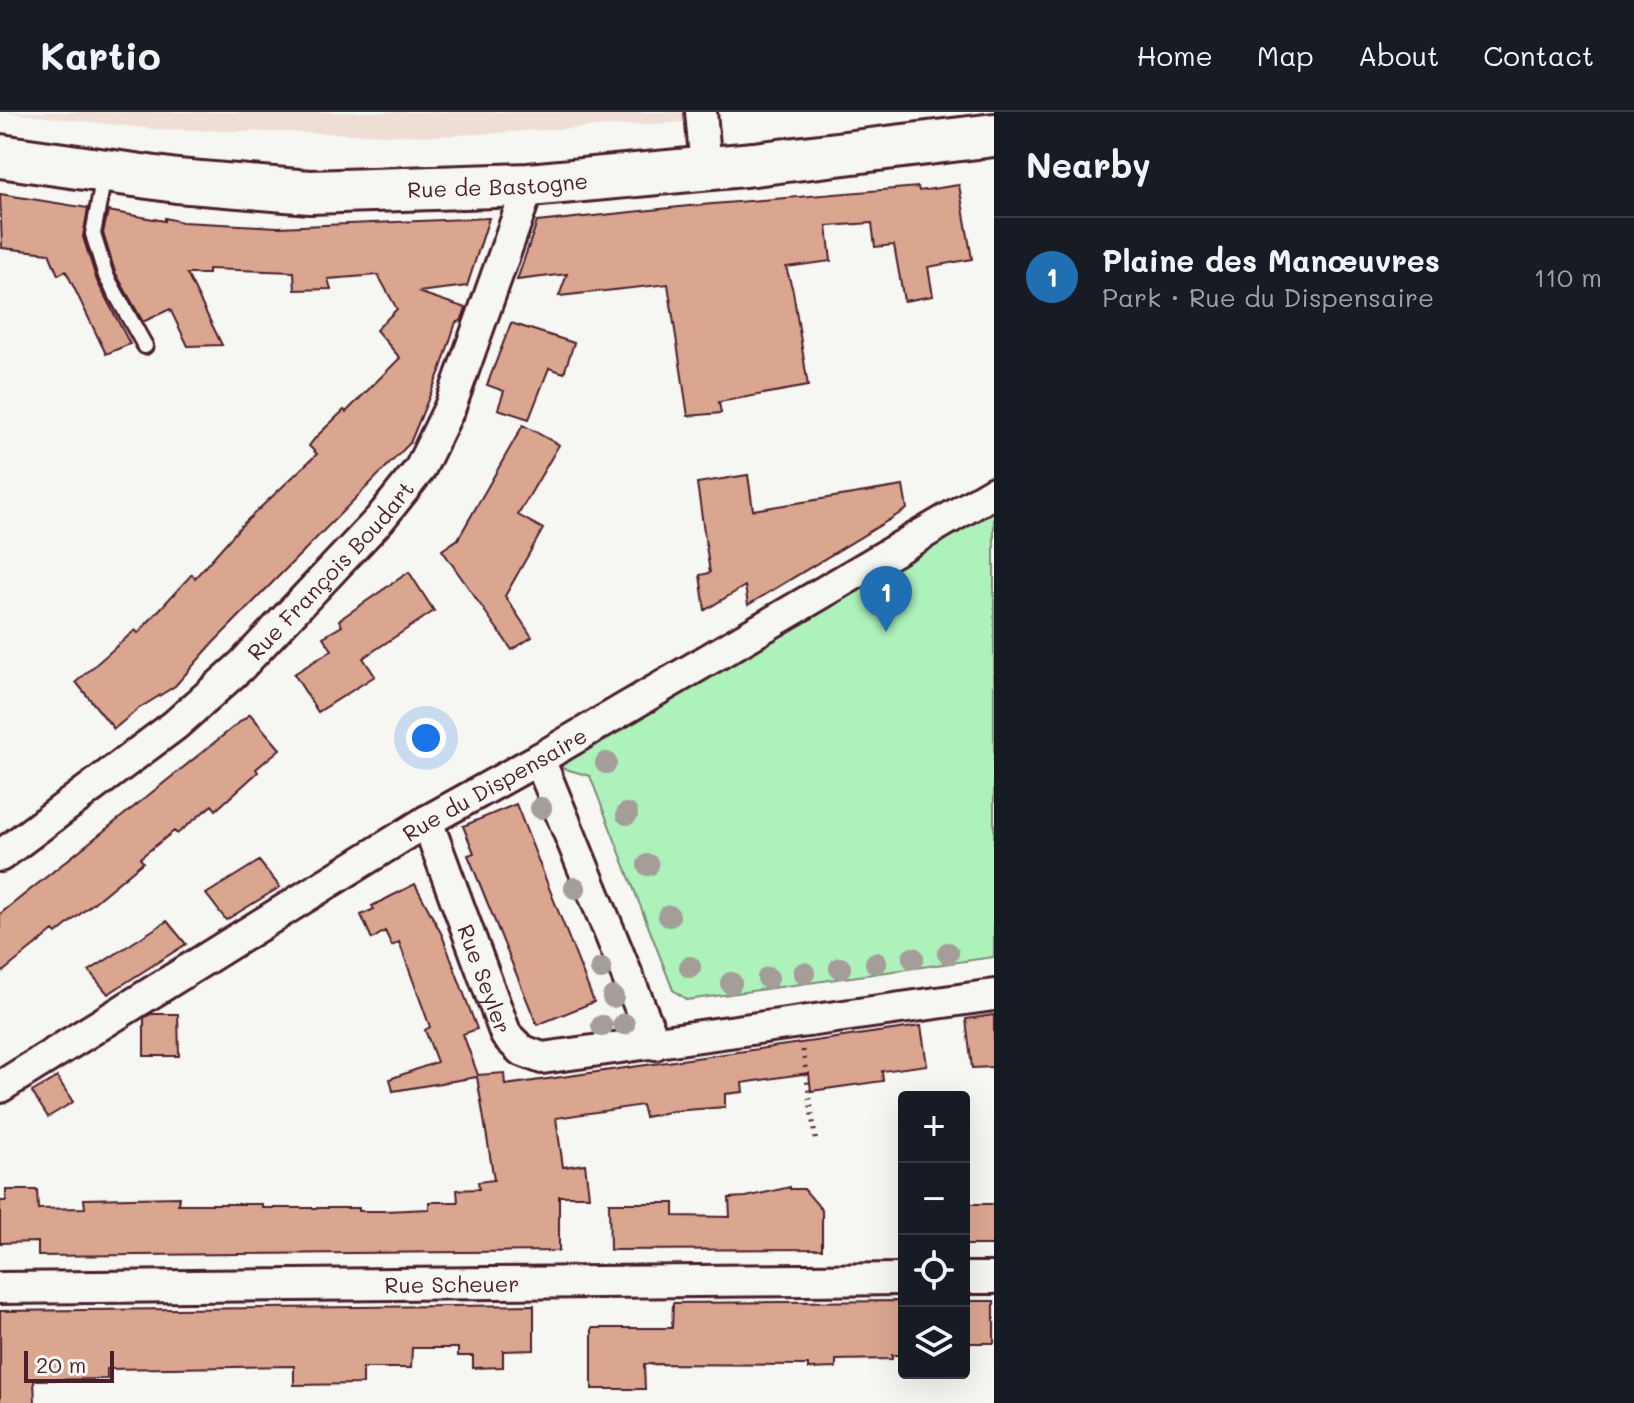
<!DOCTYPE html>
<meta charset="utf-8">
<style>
:root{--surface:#171b24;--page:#20242c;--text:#f1f3f6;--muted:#9ea1a6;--line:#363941;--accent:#1f6fb2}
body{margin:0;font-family:Mali,sans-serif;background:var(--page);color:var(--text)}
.controls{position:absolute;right:24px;bottom:24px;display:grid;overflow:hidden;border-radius:8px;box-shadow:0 8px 32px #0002}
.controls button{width:72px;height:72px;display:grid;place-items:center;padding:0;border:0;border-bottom:2px solid var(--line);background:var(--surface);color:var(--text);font:40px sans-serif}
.scale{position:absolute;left:24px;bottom:20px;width:90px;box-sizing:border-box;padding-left:8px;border:4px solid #4a1f2b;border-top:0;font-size:22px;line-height:28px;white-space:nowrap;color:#4a1f2b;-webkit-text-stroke:6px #f6f6f2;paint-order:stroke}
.you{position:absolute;left:426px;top:626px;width:28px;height:28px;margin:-20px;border:6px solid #fff;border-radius:50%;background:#1a73e8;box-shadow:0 0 0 12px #1a73e833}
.badge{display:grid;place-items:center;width:52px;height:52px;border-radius:50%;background:var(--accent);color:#fff;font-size:26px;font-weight:700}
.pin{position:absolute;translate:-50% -66px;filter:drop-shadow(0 2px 4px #0008)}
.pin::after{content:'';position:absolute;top:42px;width:28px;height:24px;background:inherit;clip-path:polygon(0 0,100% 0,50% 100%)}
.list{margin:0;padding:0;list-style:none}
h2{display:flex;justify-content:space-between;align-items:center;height:104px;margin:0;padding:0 32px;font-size:34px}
h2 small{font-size:26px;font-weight:400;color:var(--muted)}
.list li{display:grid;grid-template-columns:52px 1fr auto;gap:24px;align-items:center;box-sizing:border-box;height:120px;padding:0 32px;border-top:2px solid var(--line)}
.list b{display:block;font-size:30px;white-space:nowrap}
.list p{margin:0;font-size:26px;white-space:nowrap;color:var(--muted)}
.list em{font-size:26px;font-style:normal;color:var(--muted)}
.icon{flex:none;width:44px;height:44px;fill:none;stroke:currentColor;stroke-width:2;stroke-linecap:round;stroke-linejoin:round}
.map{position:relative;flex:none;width:994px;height:1291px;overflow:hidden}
header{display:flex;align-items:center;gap:48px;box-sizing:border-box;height:112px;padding:0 40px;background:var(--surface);border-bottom:2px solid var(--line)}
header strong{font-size:38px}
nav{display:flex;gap:44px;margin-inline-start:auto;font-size:28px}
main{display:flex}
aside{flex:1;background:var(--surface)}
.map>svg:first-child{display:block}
.built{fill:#eeded5}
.green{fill:#adf1bb;stroke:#7c8873;stroke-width:2}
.building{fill:#dba690;stroke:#4a1f2b;stroke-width:2}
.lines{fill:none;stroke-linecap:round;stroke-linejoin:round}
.service-casing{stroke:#4a1f2b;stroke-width:20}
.minor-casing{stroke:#4a1f2b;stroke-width:36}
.secondary-casing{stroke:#4a1f2b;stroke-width:48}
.path{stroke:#4a1f2b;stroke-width:5;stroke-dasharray:2 6;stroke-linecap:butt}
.service{stroke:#f6f6f2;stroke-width:14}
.minor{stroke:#f6f6f2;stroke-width:30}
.secondary{stroke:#f6f6f2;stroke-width:42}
.tree{fill:#a59d98}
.labels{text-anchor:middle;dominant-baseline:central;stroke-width:6;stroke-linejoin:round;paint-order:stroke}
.street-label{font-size:22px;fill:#4a1f2b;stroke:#f6f6f2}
</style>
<header>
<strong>Kartio</strong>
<nav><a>Home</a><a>Map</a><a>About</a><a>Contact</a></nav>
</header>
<main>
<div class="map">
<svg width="994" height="1291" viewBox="0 0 994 1291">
<rect width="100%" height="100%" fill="#f6f6f2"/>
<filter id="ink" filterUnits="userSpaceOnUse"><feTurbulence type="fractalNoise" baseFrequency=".0125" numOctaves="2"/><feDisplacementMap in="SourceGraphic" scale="16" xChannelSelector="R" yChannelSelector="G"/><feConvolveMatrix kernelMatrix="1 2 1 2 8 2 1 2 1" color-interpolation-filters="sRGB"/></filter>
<g filter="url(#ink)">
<path class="built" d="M3,0H683L684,10L440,24L154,17Z"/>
<path class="green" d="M994,394V845L687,888L673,878L590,664L562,656L563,646Z"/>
<path class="building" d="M959,73L972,147L928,155L933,184L904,189L894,133L875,135L872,111L827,114L831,149L786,155L793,179L808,274L719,290L721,301L688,304L668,172L559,184L567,162L517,168L537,110L689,94L918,75L919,79Z
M0,82L88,96L83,125L97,169L130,232L106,242L66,159L58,163L49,141L2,136Z
M108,99L165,109V106L182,110L278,115L489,106L467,174L418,180L466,196L461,209L456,210L440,259L410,331L214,530L175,574L138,597L114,617L76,570L135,518L138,521L192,462L195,466L241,414L317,342L309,334L316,325L344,298L346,300L400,246L376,218L397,197L378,163L328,167L331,177L295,178L294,160L208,157V162H187L222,233L188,234L170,197L143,210L115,160L103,121Z
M511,211L574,231L564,261L549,256L529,307L498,297L504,279L487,273Z
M523,313L559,333L518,403L543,417L505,484L532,525L512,538L442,438L458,427Z
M748,363L753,398L903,374L907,397L748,493L745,474L705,498L700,463L710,461L697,371Z
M409,460L434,499L363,546L375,564L318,600L294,562L332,538L323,525L342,514L339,508Z
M250,602L280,637L256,657L258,660L216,698L212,693L177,722L174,719L140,746L143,750L56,822L53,819L0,862V802Z
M516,692L594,890L537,913L468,743L474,741L463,714Z
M259,749L280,775L226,808L206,782Z
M415,772L442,823L477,917L463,922L478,963L504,961L505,973L921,914L927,953L882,959L883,969L811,979L809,961L742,971L743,980L725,982V995L673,999L645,1005L642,993L556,1006L563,1055L585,1052L589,1084H559V1139L38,1144V1130L0,1131V1089H6V1078H37L38,1097L85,1096L84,1087L179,1085L178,1092H262V1096H359V1099H385L429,1097V1090H458L457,1078L479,1077L478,1070L494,1068L477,965L393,979L390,967L437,950L425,918L430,915L399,830L392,834L385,819L372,827L361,803L374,797L372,794Z
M167,809L186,832L108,882L89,859Z
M151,902H178L179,944H144V906Z
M994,903V955L972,956L966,907Z
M57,965L73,990L48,1005L32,980Z
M790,1075V1077H804L822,1098V1137L610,1138L609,1091H674V1104L730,1105L729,1086L746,1085Z
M964,1092H994V1133H964Z
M904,1189V1243H892V1247L836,1248V1256L808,1257V1253L644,1252L645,1277H592V1216H672L673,1191Z
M964,1189H994V1231H964Z
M534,1193V1238L503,1239V1255L473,1256V1244H458V1236H412L411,1256H363V1272L294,1273V1254L107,1257V1267L34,1268L35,1291H0V1199Z"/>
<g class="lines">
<g class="service-casing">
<path id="service" d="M104,64L93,122L106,164L145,234"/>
</g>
<g class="minor-casing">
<g id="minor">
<path d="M701,0L706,56"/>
<path d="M539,647L655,932"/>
<path id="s1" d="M427,709L506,923L521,938L542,946L994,883"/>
<path id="s2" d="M0,744L175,613L241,554L380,407L420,357L450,295L529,73"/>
<path id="s3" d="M0,975L427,709L539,647L994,380"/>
<path d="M964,1166H994"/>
<path id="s4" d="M0,1176L904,1167"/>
</g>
</g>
<g class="secondary-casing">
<g id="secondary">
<path id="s5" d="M0,44L177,69L310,80L529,73L754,52L994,23"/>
</g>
</g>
<path class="path" d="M803,938L816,1032"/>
<use href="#service" class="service"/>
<use href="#minor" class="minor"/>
<use href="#secondary" class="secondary"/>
</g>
<g class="tree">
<circle cx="606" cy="651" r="11"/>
<circle cx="541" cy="696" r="11"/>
<circle cx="627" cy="702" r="11"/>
<circle cx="648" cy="753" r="11"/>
<circle cx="575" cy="776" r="11"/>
<circle cx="669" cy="804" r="11"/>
<circle cx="948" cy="841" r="11"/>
<circle cx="913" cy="846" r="11"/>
<circle cx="876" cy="851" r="11"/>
<circle cx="690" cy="855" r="11"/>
<circle cx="840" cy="856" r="11"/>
<circle cx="601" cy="857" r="11"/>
<circle cx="804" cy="861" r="11"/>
<circle cx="768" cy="866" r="11"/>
<circle cx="731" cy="871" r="11"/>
<circle cx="613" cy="885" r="11"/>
<circle cx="624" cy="912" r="11"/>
<circle cx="602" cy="914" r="11"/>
</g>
</g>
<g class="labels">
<g class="street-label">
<text stroke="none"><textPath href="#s5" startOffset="500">Rue de Bastogne</textPath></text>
<text stroke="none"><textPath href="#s2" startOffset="438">Rue François Boudart</textPath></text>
<text stroke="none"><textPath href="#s3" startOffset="580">Rue du Dispensaire</textPath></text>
<text stroke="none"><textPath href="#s1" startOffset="168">Rue Seyler</textPath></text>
<text stroke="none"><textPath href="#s4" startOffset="452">Rue Scheuer</textPath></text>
</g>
</g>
</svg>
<div class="controls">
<button>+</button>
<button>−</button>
<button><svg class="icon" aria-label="locate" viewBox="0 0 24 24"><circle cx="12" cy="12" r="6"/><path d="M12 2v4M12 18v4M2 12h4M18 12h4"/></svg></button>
<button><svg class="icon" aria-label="layers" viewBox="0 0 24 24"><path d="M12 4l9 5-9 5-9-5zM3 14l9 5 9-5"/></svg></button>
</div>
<div class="scale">20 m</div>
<div class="you"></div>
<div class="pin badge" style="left:886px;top:520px">1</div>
</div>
<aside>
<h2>Nearby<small></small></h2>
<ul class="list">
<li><span class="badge">1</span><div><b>Plaine des Manœuvres</b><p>Park · Rue du Dispensaire</p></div><em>110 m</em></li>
</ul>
</aside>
</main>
